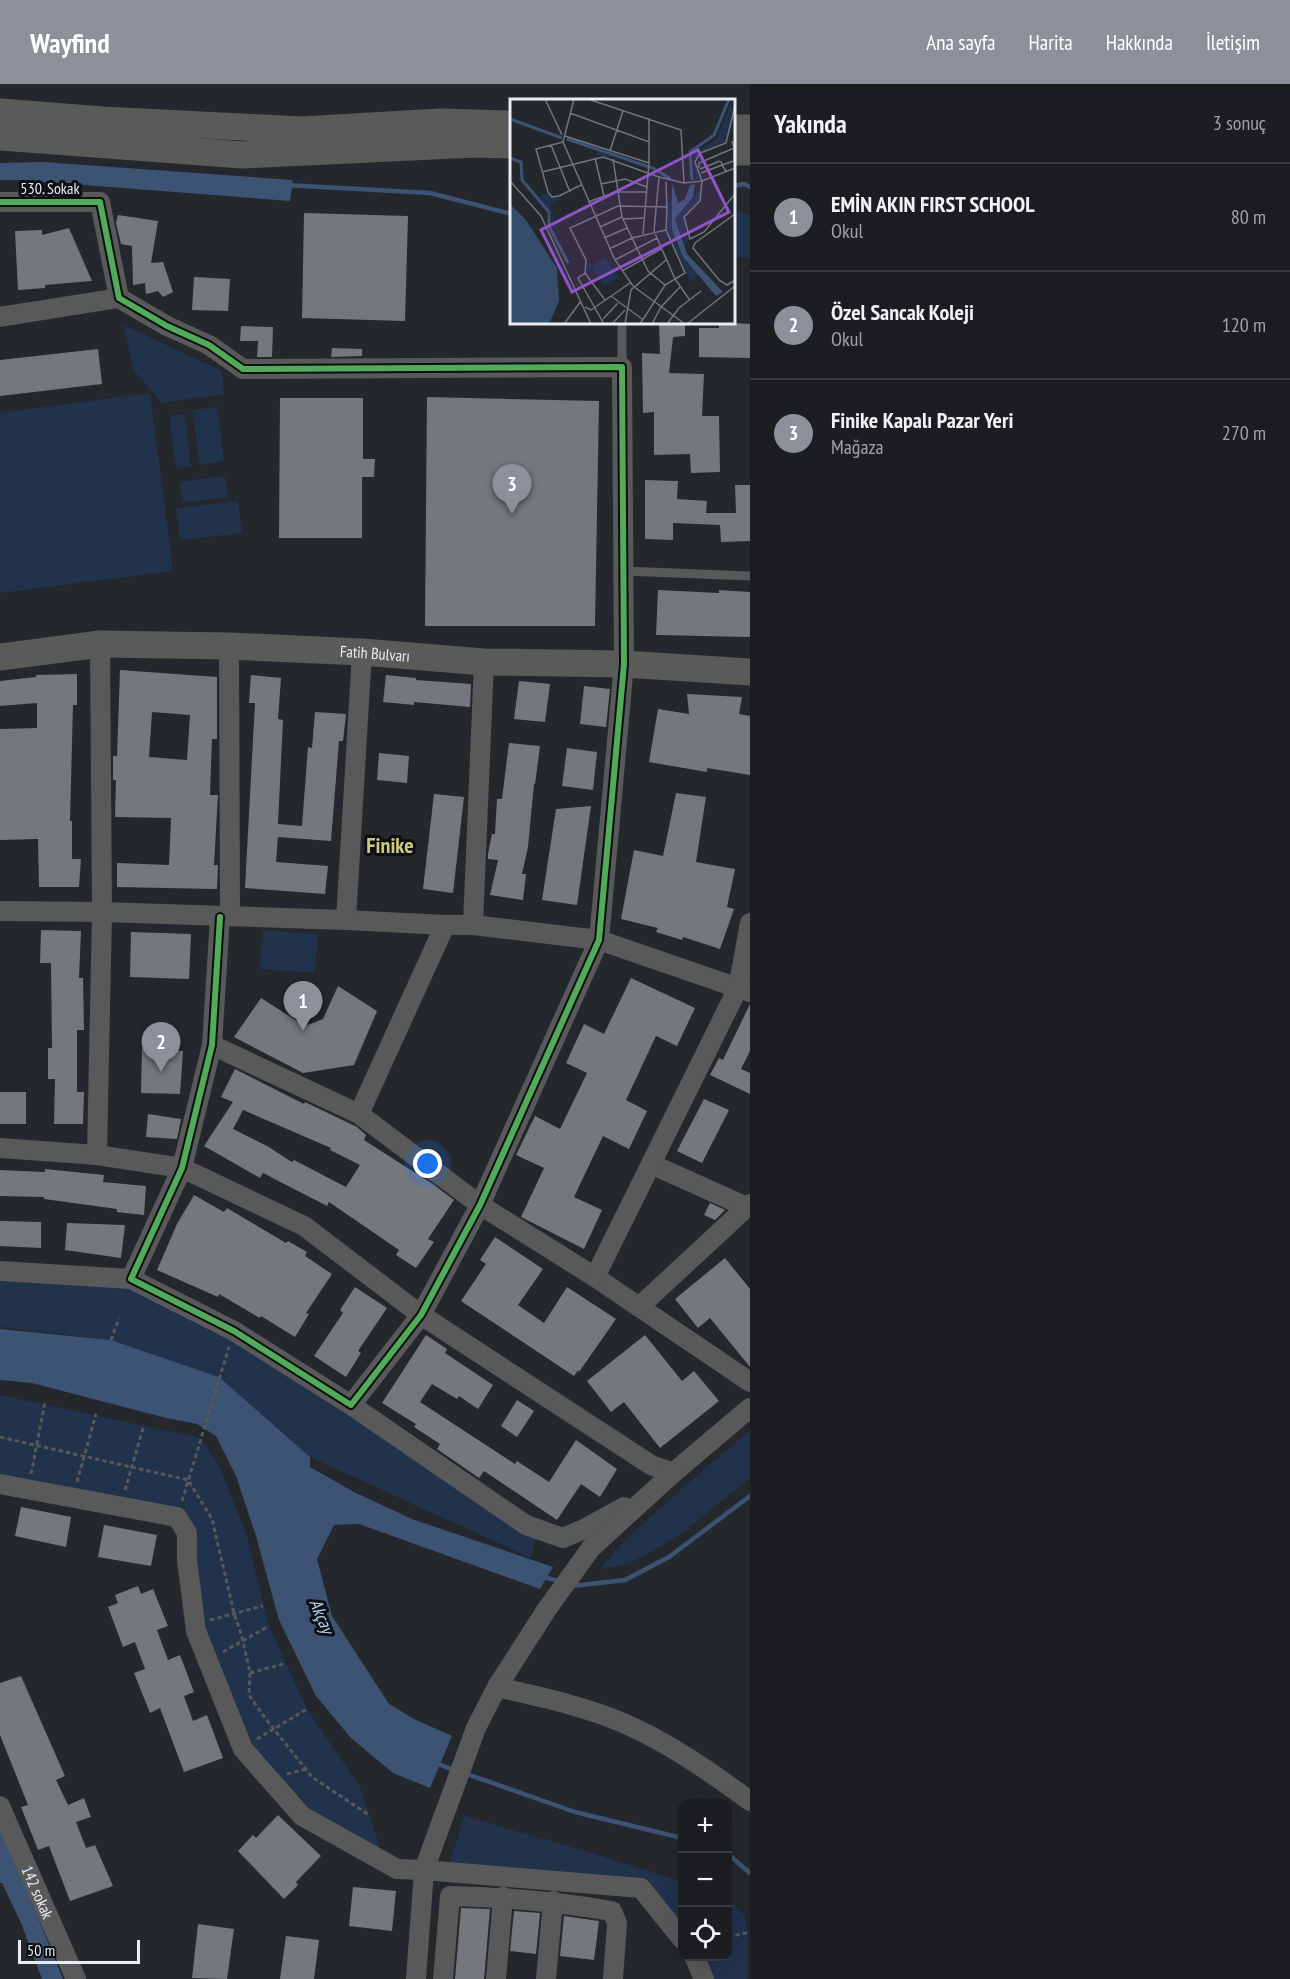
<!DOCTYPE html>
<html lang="tr">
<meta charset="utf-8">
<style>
:root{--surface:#1b1d21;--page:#24262a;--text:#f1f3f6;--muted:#a0a2a5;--line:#393b3f;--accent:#8c9099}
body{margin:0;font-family:"PT Sans Narrow",sans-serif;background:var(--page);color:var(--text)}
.controls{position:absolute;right:18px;bottom:18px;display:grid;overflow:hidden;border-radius:12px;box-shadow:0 6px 24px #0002}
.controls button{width:54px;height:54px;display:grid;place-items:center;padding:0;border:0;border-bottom:2px solid var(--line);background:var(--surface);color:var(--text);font:30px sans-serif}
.scale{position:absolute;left:18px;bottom:15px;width:122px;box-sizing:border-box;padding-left:6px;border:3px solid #e8edf3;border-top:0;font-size:16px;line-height:21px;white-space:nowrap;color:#e8edf3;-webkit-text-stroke:4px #0c0f13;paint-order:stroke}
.you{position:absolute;left:428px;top:1080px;width:21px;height:21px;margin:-15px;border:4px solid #fff;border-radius:50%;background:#1a73e8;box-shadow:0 0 0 9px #1a73e833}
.badge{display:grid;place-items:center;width:39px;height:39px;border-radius:50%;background:var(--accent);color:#fff;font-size:20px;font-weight:700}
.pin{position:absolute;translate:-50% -50px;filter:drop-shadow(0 2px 3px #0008)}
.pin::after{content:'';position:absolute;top:32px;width:21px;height:18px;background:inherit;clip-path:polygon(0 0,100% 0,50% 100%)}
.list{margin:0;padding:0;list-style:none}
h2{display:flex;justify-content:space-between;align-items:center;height:78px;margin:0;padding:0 24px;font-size:26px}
h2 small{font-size:20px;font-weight:400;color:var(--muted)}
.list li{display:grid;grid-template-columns:39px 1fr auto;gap:18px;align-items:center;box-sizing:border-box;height:108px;padding:0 24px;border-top:2px solid var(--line)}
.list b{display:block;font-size:22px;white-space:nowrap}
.list p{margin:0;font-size:20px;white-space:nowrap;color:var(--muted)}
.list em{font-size:20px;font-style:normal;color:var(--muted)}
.icon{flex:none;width:33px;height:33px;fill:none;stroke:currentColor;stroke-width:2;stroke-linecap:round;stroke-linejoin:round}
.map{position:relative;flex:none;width:750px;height:1895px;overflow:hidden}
header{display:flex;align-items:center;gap:36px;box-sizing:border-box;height:84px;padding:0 30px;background:var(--accent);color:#fff}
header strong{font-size:28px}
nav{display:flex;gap:33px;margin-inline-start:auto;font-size:21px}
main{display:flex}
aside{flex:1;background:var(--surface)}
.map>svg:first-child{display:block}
.green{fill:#20324c}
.water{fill:#3c5374}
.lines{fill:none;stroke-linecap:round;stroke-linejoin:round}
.stream{stroke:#3c5374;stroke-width:4.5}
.building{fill:#74777c;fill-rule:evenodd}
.path{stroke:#585859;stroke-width:3;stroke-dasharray:4.5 3;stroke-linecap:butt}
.lane{stroke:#585958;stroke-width:9}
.street{stroke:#585958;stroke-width:20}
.secondary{stroke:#5a5a59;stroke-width:27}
.cycleway-casing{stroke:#0c0f13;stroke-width:10}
.cycleway{stroke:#51ab58;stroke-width:6}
.labels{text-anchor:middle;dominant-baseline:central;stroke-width:6;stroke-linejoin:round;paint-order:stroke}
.street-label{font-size:16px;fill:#e8edf3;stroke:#0c0f13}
.water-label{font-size:18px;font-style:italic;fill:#b5cff3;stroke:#0c0f13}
.district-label{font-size:22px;font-weight:bold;fill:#cbc97b;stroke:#0c0f13}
.inset-river{fill:none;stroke:#3c5374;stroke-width:3}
.inset-road{fill:none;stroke:#72767c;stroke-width:1.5}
.view{fill:#9153c9;fill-opacity:0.15;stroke:#9153c9;stroke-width:3}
.inset-edge{fill:none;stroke:#e8edf3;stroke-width:3}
</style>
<header>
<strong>Wayfind</strong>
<nav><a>Ana sayfa</a><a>Harita</a><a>Hakkında</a><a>İletişim</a></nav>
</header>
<main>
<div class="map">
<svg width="750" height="1895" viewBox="0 0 750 1895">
<rect width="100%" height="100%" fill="#24272c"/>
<path class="green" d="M734,126L750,130V174L734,173Z
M123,241L222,287L224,310L162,319L134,287Z
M150,309L173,487L0,509V329Z
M217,323L224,377L200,381L192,326Z
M185,330L191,382L176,384L169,332Z
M225,392L228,413L183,419L180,398Z
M238,417L242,449L180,456L176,424Z
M263,846L318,850L315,889L260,885Z
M0,1187L131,1195L234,1247L536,1452L531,1474L310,1373L219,1293L111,1256L0,1243Z
M0,1311L201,1354L220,1384L246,1449L269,1542L307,1625L360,1703L381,1766L309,1730L243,1665L208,1576L177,1433L0,1399Z
M750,1346V1394L680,1451L629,1480L599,1485C644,1434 699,1391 750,1346Z
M464,1732L592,1769L682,1798V1867L641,1804L447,1788Z
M728,1815L745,1832L748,1848L747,1895H701L686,1873L728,1872Z"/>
<path class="water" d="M43,78L293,96L290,117L19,96H0V79Z
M0,1245L111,1256L219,1293L310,1373V1383L354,1408L412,1435L553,1483L540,1505L359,1440L334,1441L317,1475L332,1532L389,1620L414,1635L452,1652L430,1704L393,1689L351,1654L316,1612L279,1536L256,1452L236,1392L216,1352L197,1340L166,1334L32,1299L0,1296Z
M0,1741L63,1895H42L21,1839L2,1799H0Z"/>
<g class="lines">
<path class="stream" d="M286,101L430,109L512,130
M734,102L744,100L750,103
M544,1493L562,1498
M572,1502L625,1496L669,1473L750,1412
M436,1679L456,1687
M464,1689L575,1728L682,1754
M728,1770L750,1789"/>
</g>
<path class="building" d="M304,129L408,132L405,237L302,234Z
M118,131L158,137L151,179L163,178L173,208L163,213L158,207L146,210L145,199L133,201L132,162L121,160L116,139Z
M69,144L92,197L45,201V204L18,206L15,147L42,146V151Z
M194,193L230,195L228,227L192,226Z
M659,238H685V252L673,253L669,289L704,290L702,332H719L720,388L691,389L690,370L654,371V328L643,329L642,269L660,270Z
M719,238L750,240V274L699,273V244H719Z
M241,242L273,243L272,273H257L258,257H240Z
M332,264L362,265V272L331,273Z
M98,265L102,300L0,312V276Z
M427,313L599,317L595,542H425Z
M280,314H363V375H375L374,393H362V454H279Z
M645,396L678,397L677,415L707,417L706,429H736L735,401H750V457L721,458L720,441L673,439V456L645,455Z
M658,506L719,509V506L750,508V553L656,551Z
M120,586L217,593V655H212L210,711H218L214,781H218L217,805L117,803V779L169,781L171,734L115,733L116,696H113V672H117ZM152,628L190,631L187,676L149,673Z
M77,590V621H73L70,737H72V775H81L79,803H39L38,755L0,756V645L37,644V619L0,622V597L36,593V591Z
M251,591L281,594L278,635L283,636L278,740L302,742L308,663L312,664L315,628L346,630L343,657H339L331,757L278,753L276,778L328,782L325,810L245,804L255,619H249Z
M386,591L416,594V596L471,600L470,623L414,618V621L383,618Z
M519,597L550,600L545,638L514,635Z
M584,602L610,605L606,643L580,640Z
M687,610L742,613L739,630L750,632V691L707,684V688L649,678L658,625L689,630Z
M509,659L540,662L535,700H534L528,763L522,790H526L523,816L490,811L498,776L488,775V770L492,750H495L497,715H502Z
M567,664L597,668L593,706L562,702Z
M379,669L409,672L407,699L377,696Z
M676,709L706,713L696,778L735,785L727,823L734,825L720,865L683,853L682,856L656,848L658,844L621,835L634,766L663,772Z
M434,710L464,713L453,809L423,805Z
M591,722L577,821L542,816L556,725Z
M41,846L81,847L79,894H83L84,946H77V1008H84L83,1040H54L55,995H48V964H52L51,879H40Z
M131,848L191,850L189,895L130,893Z
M631,894L695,924L677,962L656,952L626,1016L647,1027L629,1065L603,1052L574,1113L602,1126L584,1165L521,1133L544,1084L516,1071L535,1032L560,1045L587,989L566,979L584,940L604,950Z
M338,902L377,927L354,981L303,989L234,953L261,914L305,942L323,935Z
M750,920V967L741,985L750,989V1010L710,991L719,974L723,976Z
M142,963L183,967L180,1010L141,1009Z
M235,985L304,1020L305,1018L357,1043L366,1051L364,1056L434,1101L454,1116L428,1155L434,1158L416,1184L396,1171L399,1166L329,1118L327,1122L263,1089L260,1094L204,1062L233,1018L221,1013ZM243,1026L331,1064L330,1066L360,1081L346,1103L294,1076L292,1078L267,1062L233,1045Z
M0,1008H26V1040H0Z
M704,1015L729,1026L702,1079L677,1067Z
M148,1030L181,1035L177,1055L146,1053Z
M45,1085L104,1091L103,1098L146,1102L144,1131L117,1128V1125L44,1115V1113L0,1112V1086L45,1088Z
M194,1111L224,1128L227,1124L286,1159L288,1157L307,1168L305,1172L332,1190L306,1229L309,1230L295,1253L261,1232L260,1234L219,1210L218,1213L157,1186L177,1140Z
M710,1119L725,1126L715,1136L704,1131Z
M0,1137L41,1138V1164L0,1162Z
M67,1139L125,1141L121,1174L65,1166Z
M495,1153L543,1185L518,1221L544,1239L567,1203L616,1235L579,1288L578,1286L574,1292L461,1217L486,1180L480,1176Z
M725,1174L750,1205V1283L710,1234L698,1244L675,1215Z
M355,1203L387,1224L358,1267L361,1269L346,1293L314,1272L343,1229L340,1226Z
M426,1251L447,1265L445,1269L493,1301L478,1325L459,1312L457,1315L432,1300L420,1318L515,1380L517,1377L549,1398L576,1356L617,1385L600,1413L581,1400L557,1436L484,1387L479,1394L437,1365L440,1360L414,1343L416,1340L382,1319Z
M645,1251L682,1297L694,1287L719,1317L660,1364L624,1318L611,1328L587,1297Z
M517,1316L534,1327L517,1353L501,1342Z
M21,1423L71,1433L66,1463L15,1452Z
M104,1441L157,1451L151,1482L98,1473Z
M138,1502L141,1510L153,1505L168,1542L157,1546L168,1576L180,1571L194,1608L184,1612L193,1637L207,1631L223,1674L184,1688L160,1624L150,1629L134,1589L145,1585L135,1558L123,1563L108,1523L118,1519L115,1511Z
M21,1592L65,1692L56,1696L68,1721L84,1714L91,1733L76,1738L86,1764L95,1761L113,1802L70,1817L49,1762L38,1766L21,1723L28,1721L0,1651V1599Z
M278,1731L321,1772L296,1798L298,1801L284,1815L238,1767L253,1751L256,1754Z
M353,1803L396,1807L392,1847L349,1842Z
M461,1824L490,1825L484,1895H455Z
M514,1827L540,1829L536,1870L510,1867Z
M564,1832L599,1837L594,1876L560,1872Z
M198,1840L234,1845L227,1895L192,1894Z
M286,1852L319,1856L314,1895H280Z"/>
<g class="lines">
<path class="path" d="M111,1256L119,1234
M0,1353L188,1396L212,1435L234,1529L242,1553L250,1589L249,1611L265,1634L312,1693L369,1731
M31,1390L45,1318
M77,1398L96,1330
M125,1406L144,1341
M182,1417L229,1263
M210,1536L263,1522
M223,1568L269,1542
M250,1589L283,1580
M257,1655L307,1625
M287,1690L306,1685
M728,1853L750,1848"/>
<path class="lane" d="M622,238V283
M623,487L750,492"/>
<g class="street">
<path d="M0,118H100L119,214L167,242L209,261L243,285L622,283L624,580L599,856L480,1121L421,1231L351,1321L234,1247L131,1195L182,1084L212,961L220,833"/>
<path d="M0,233L119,214"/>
<path d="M229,562L230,832"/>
<path d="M0,827L102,828L346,836L445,841H473L599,856L750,908"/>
<path d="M346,836L362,568"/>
<path d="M473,841L484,578"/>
<path d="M212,961L359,1030L480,1121L595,1193L750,1298"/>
<path d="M359,1030L445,841"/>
<path d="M0,1064L97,1071L182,1084L304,1142L421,1231L651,1381L673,1389L750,1324"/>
<path d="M97,1071L102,828L100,560"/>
<path d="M651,1080L747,1123"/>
<path d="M0,1187L131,1195"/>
<path d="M595,1193L738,904L750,839"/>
<path d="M639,1223L750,1120"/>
<path d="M351,1321L526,1441L563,1454L584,1445L624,1423"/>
<path d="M0,1400L177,1433L187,1449V1476L196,1547L243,1665L302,1732L397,1785L424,1786L476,1644L497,1603L547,1525L591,1464L673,1389"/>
<path d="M497,1603C539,1613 581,1621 621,1638C668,1658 709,1687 750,1717"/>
<path id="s1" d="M0,1722L76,1895"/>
<path d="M694,1872L704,1895"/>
<path d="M416,1895L424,1786L641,1804L682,1855"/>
<path d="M443,1895L450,1812C505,1813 558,1818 612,1827L617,1839L613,1895"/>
<path d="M496,1895L503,1813"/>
<path d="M546,1895L553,1817"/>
</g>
<g class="secondary">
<path d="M0,28L103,36L302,46L440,38L512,40"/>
<path d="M734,44H750"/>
<path d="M0,53L242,71L475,60L512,61"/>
<path d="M734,68H750"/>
<path id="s2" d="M0,573L100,560L229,562L362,568L484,578L624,580L750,588"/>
</g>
<g class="cycleway-casing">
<path id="cycleway" d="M0,118H100L119,214L167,242L209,261L243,285L622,283L624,580L599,856L480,1121L421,1231L351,1321L234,1247L131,1195L182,1084L212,961L220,833"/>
</g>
<use href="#cycleway" class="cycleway"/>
</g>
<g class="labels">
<g class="street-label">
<text x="50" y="104">530. Sokak</text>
<text stroke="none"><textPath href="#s2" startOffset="376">Fatih Bulvarı</textPath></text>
<text stroke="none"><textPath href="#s1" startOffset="94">142 sokak</textPath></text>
</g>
<g class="water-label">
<text transform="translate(322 1532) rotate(67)">Akçay</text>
</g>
<g class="district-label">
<text x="390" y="761">Finike</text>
</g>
</g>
<g transform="translate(510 15)">
<rect width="225" height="225" fill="#24272c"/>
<path d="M220,6L223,8L217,42L190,54L185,63L192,80L186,81L183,54L206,41ZM87,51L136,67L158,78L105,58L87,57ZM162,87V131L173,159L188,176L180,183L156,131ZM193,87L190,102L174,118L180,140L174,146L166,119ZM37,94L51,100L40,107L49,133L47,135L41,114L27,98ZM95,158L109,178L95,187L82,168L77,172V162L82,167Z" fill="#20324c"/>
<path d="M0,105L16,121L47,169L49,202L39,225H0Z" fill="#364c6b"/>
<path d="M162,84L168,104L175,100L180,86L185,85L183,98L165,120L177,155L213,193L206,197L173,158L162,131Z" fill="#3c5374"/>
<path class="inset-river" d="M0,20L52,39M57,40L143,69L161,80M0,59L11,63L12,81L39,113V127L58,164M182,81L180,53L204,36L219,0"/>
<path class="inset-road" d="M35,0L52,36M64,0L53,43L105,161L123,187L175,225M78,0L171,31L174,84M225,7L216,44L190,54L185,63L192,82L225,69M60,14L139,43V19M55,37L139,64V43M53,43L26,50L38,93L42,98L49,97L71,86M41,46L60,93M100,52L113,12M85,59L94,97M103,60L112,118L138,172L155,186M211,62L212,66L224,62V49M189,69V64L224,49L222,42M190,70L210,62M32,73L93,58L149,78L144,132L165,180L179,200M191,74L212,66L216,72M149,78L174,84L192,82L190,102L174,118L180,140L194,133L225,95M0,82L31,117L81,225M156,83L157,108M91,85L115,80L137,88M78,103L106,93H136M225,115L185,144L183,149L209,181L217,186L225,181M113,120L133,119M90,128L112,118M133,135L139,64M94,139L117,129M99,150L122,139M105,161L147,139M112,172L151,150M75,174L95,201M101,197L132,220M75,208L81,211L120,184M93,220L108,204M54,225L71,202M94,225L68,179L75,174L76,161L60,129L108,107L157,108L156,131L122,139M102,225L115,211M115,225L121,191L156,161M130,225L155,186L175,174L156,131M142,225L151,208L170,188M157,225L169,209L191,192M177,225L225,187"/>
<path class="view" d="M188,51L219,113L62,193L31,131Z"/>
<rect width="225" height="225" class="inset-edge"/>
</g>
</svg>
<div class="controls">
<button>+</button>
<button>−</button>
<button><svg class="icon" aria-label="locate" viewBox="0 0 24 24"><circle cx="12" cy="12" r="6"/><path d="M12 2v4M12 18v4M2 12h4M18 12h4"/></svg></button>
</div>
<div class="scale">50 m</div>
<div class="you"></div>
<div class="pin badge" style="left:303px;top:947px">1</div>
<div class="pin badge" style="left:161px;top:988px">2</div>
<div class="pin badge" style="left:512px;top:430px">3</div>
</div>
<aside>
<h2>Yakında<small>3 sonuç</small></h2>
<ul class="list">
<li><span class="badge">1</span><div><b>EMİN AKIN FIRST SCHOOL</b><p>Okul</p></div><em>80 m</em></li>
<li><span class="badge">2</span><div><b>Özel Sancak Koleji</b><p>Okul</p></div><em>120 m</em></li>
<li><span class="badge">3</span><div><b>Finike Kapalı Pazar Yeri</b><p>Mağaza</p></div><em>270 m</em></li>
</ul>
</aside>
</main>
